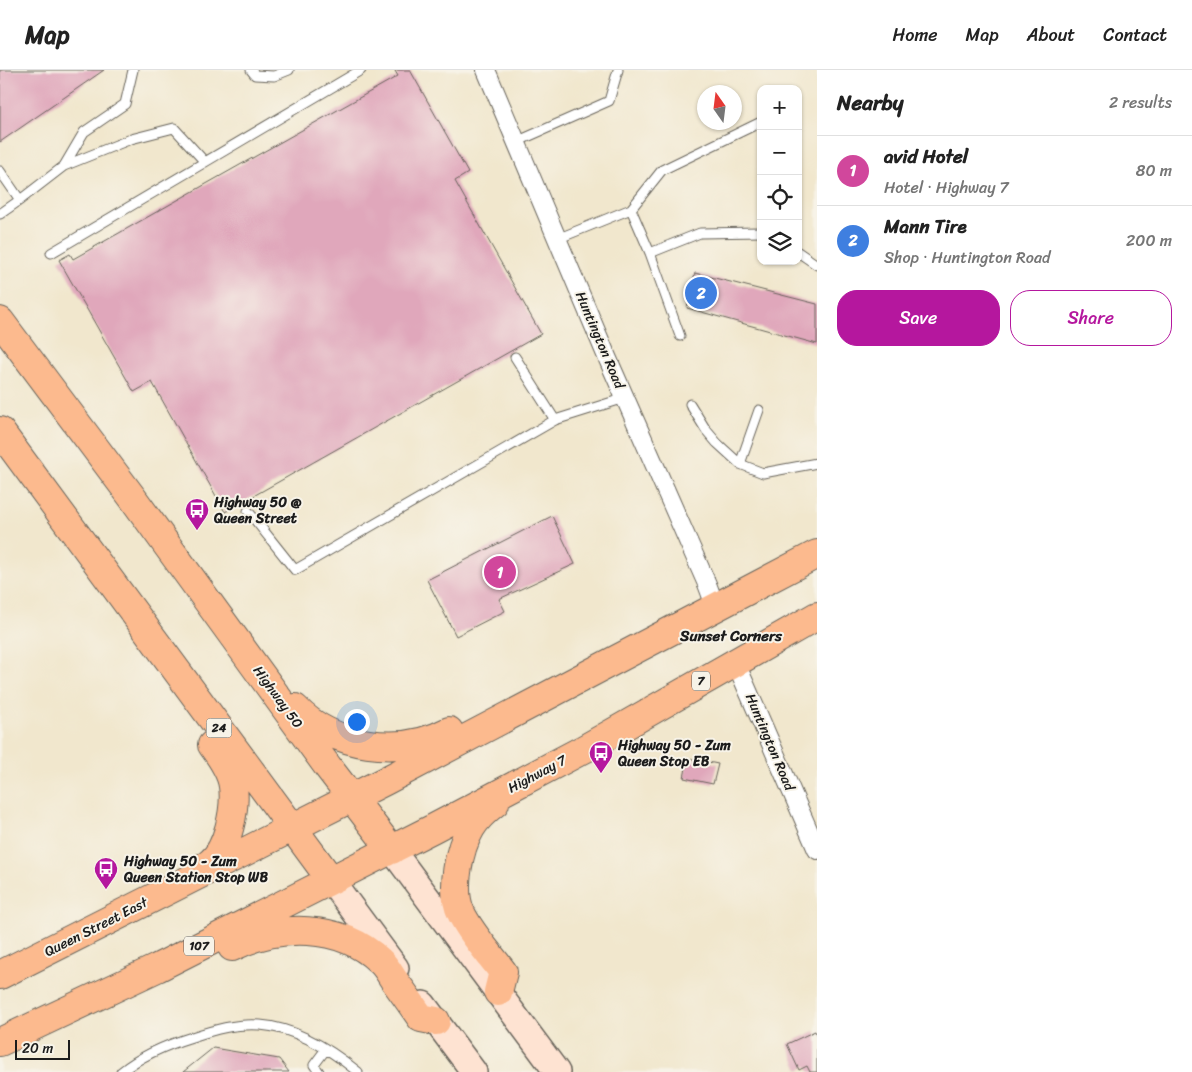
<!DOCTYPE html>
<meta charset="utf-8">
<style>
:root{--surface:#fff;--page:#f6f6f6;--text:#222;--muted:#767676;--line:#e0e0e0;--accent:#b5179e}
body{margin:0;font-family:Sriracha,sans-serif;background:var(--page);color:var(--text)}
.controls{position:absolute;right:15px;top:15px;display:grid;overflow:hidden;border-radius:10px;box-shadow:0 1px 4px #0004}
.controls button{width:45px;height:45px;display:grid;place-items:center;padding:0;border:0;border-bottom:1px solid var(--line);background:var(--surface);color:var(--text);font:25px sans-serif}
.compass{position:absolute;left:697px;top:15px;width:45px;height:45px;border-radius:50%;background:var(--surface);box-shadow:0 1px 4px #0004;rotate:346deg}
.scale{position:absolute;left:15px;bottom:12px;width:55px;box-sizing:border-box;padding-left:5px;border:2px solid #1c1c1c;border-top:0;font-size:14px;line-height:18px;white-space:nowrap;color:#1c1c1c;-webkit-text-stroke:4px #f7f3e8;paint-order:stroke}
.you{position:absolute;left:356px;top:651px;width:18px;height:18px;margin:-12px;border:4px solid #fff;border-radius:50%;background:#1a73e8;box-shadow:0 0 0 8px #1a73e833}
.badge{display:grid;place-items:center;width:32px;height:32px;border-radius:50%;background:var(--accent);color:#fff;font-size:16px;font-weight:700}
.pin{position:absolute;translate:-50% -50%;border:2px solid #fff;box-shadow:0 1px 5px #0006}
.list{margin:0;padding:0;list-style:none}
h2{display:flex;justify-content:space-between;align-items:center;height:65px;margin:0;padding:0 20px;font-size:21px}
h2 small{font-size:16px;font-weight:400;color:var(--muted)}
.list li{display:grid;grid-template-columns:32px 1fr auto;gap:15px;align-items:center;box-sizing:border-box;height:70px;padding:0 20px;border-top:1px solid var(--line)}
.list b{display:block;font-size:19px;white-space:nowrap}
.list p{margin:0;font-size:16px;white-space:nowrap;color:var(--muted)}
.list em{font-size:16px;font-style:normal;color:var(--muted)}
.actions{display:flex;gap:10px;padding:15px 20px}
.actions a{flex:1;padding:11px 0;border:1px solid var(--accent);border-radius:20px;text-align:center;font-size:18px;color:var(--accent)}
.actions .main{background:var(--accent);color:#fff}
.icon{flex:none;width:28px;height:28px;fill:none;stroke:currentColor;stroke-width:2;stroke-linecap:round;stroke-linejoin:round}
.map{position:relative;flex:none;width:817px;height:1002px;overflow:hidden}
header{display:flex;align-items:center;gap:30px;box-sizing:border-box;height:70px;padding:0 25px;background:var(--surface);border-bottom:1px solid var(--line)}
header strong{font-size:24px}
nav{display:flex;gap:28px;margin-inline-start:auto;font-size:18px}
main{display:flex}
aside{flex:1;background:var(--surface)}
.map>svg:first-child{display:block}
.building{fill:#e0a7bb}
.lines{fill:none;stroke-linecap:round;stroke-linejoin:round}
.service-casing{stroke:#67635a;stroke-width:11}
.minor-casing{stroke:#67635a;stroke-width:20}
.secondary-casing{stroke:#67635a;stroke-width:28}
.primary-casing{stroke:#67635a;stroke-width:30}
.service{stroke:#fff;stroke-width:9}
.minor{stroke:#fff;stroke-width:18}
.secondary{stroke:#fee3d2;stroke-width:25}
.primary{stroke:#fcba8e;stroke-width:28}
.labels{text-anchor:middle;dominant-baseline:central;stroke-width:4;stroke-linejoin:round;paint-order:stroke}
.shield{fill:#f7f3e8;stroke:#5e5c59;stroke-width:1}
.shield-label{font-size:12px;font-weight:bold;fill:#1c1c1c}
.street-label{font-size:14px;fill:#1c1c1c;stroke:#f7f3e8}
.poi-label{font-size:14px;font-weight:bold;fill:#1c1c1c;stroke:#f7f3e8;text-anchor:start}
.neighbourhood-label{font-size:15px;font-weight:bold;fill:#1c1c1c;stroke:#f7f3e8}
</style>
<header>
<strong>Map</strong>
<nav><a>Home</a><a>Map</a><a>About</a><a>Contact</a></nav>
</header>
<main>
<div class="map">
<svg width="817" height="1002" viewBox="0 0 817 1002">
<rect width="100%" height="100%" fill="#f7f3e8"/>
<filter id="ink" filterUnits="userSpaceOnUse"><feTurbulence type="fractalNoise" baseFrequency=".02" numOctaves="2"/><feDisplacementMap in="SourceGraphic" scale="10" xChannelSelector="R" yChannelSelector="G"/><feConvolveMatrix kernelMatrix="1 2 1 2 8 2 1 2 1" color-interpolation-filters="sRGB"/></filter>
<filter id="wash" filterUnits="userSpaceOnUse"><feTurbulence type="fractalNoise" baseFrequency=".0096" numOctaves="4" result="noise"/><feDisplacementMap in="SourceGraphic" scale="20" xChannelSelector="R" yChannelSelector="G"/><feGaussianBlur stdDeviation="1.12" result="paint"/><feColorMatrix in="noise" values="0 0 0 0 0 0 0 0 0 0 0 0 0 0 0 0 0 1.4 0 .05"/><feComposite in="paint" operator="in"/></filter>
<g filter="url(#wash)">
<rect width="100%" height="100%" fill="#f1e7cd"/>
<g id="blocks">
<path class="building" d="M0,0H104L0,72Z
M396,0H410L468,103L455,111L541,264L225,442L152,312L134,322L59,190L70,184L73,189L398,6L395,1Z
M695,203L817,234V274L687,238Z
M552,446L575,494L499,529L505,541L456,566L427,510Z
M688,688L718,694L713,714L684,708Z
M815,961L817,966V1002H810L807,996L799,1000L787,974Z
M213,978L279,989L289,1002H183Z"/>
</g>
</g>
<g filter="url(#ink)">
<use href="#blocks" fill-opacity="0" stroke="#67635a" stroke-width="1"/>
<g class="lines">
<g class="service-casing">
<path id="service" d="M251,0L255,5L274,6L289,0
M516,72L609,31L618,0
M64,96L84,62L125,34L133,0
M0,101L20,130L0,144
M20,130L64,96L131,69L174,58L205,92
M631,139L662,100L761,52
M557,169L631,139L650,183L680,266
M798,182L817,195
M51,183L361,0
M650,183L700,163L761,162
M515,287L555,350
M690,334L706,360L717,373L740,394L763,403L817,393
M740,394L759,340
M248,441L295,500L555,350L625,328
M121,1002C142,985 166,975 192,967C213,960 237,953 260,955C297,958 330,979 358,1002
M319,1002L314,995L326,979"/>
</g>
<g class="minor-casing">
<path id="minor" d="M486,0L607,287L707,514L716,538
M735,591L817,780"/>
</g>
<g class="secondary-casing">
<path id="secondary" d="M392,780L557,1002
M331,810L396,898
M423,934L474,1002"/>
</g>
<g class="primary-casing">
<path id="primary" d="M0,251L132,427L328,697L392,780
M0,361L331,810
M295,638C332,677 401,687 449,661
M495,733C486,740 477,748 471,758C459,778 450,820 461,843C471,864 489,883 503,902L498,922
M199,799C203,797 207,796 210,793C228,779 236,738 233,716C231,701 221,687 212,675
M232,877C278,854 340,853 380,891C386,896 390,904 394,910C403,922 412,935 421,948L436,951
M0,905L385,711L817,484
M0,972L157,898L432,759L586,678L817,546"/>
</g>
<use href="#service" class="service"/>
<use href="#minor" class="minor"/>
<use href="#secondary" class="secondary"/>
<use href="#primary" class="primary"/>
</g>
</g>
<defs>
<g id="bus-pin" transform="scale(1.25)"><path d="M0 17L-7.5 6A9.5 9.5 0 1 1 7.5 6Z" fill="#b5179e" stroke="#f7f3e8"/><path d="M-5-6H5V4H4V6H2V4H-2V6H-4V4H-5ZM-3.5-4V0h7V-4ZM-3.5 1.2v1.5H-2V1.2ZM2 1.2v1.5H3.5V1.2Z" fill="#fff"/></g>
</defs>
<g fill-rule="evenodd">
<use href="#bus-pin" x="197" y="440"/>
<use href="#bus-pin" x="601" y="683"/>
<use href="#bus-pin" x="106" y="799"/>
</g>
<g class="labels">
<g class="shield">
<rect x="692" y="601.5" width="18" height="19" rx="4"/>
<rect x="206.5" y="648.5" width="25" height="19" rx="4"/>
<rect x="184" y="866.5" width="30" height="19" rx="4"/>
</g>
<g class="shield-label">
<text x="701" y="611">7</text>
<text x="219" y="658">24</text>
<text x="199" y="876">107</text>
</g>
<g class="street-label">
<text transform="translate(600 270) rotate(67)">Huntington Road</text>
<text transform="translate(278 627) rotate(54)">Highway 50</text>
<text transform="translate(770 672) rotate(67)">Huntington Road</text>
<text transform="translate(537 704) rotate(-28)">Highway 7</text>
<text transform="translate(96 857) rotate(-27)">Queen Street East</text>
</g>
<g class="poi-label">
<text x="214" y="432">Highway 50 @<tspan x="214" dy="16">Queen Street</tspan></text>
<text x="618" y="675">Highway 50 - Zum<tspan x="618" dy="16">Queen Stop EB</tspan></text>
<text x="124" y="791">Highway 50 - Zum<tspan x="124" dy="16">Queen Station Stop WB</tspan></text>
</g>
<g class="neighbourhood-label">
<text x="731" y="566">Sunset Corners</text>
</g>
</g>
</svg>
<div class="controls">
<button>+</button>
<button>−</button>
<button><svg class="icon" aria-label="locate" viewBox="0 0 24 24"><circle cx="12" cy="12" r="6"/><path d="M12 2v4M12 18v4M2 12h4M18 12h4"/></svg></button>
<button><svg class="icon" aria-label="layers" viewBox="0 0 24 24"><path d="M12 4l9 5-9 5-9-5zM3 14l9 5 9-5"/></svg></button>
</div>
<svg class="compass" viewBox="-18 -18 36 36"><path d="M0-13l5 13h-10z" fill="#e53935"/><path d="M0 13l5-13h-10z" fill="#767676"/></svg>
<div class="scale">20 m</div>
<div class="you"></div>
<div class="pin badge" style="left:500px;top:502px;background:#d1479c">1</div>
<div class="pin badge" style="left:701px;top:223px;background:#3f7fe0">2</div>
</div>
<aside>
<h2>Nearby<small>2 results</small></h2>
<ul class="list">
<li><span class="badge" style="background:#d1479c">1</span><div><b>avid Hotel</b><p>Hotel · Highway 7</p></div><em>80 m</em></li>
<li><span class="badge" style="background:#3f7fe0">2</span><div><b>Mann Tire</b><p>Shop · Huntington Road</p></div><em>200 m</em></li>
</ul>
<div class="actions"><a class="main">Save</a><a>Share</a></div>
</aside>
</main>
